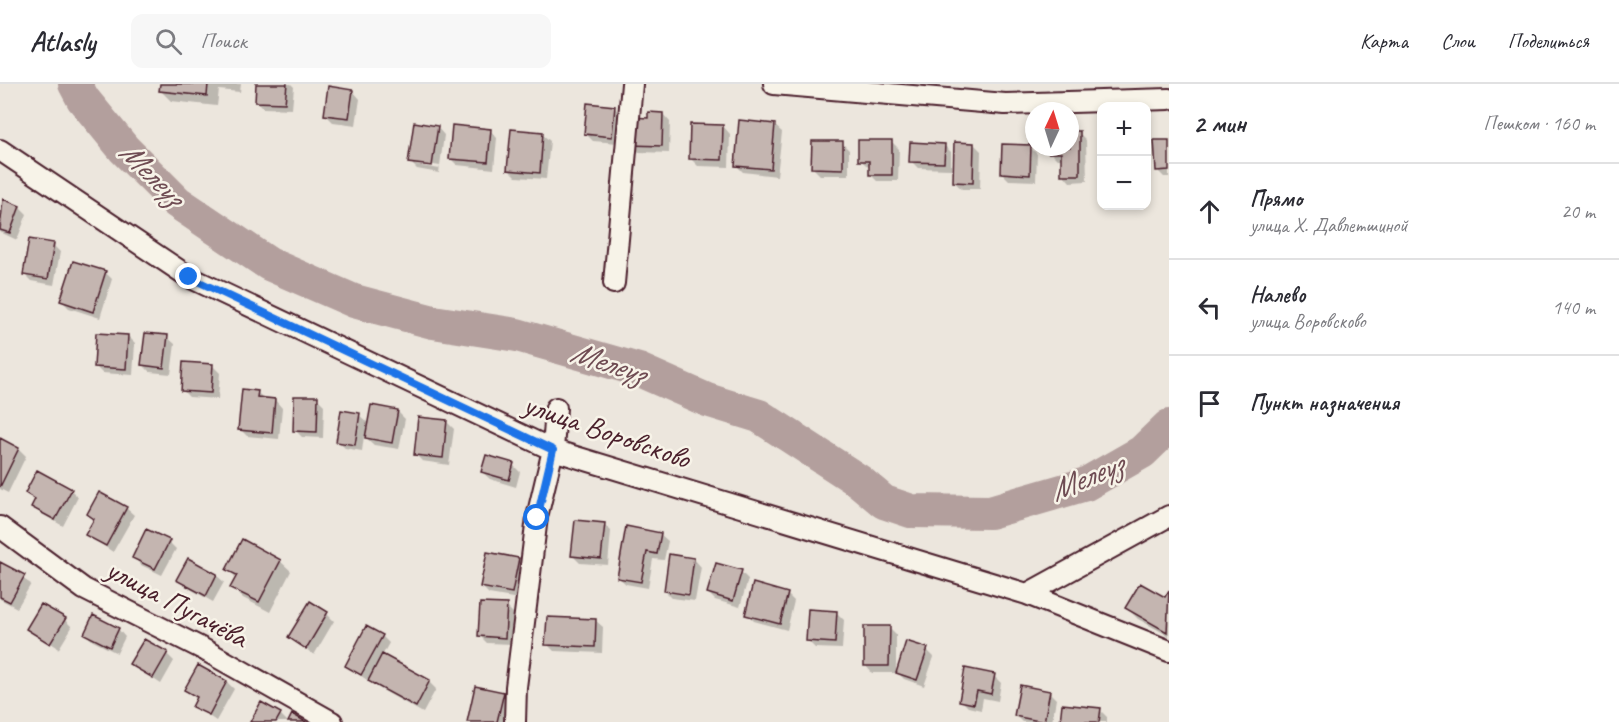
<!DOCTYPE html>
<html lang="ru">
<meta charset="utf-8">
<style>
:root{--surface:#fff;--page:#f7f7f7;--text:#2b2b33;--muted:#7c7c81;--line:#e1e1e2}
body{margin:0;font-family:Caveat,sans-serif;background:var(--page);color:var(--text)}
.controls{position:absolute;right:18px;top:18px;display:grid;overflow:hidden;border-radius:12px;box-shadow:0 3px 9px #0003}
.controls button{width:54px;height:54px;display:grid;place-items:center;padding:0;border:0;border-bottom:2px solid var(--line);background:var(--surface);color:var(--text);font:30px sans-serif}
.compass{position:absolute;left:1025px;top:18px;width:54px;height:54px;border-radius:50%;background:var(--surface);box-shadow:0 3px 9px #0003;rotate:4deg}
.stop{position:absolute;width:18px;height:18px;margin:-14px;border:4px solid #1a73e8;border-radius:50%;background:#fff}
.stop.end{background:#1a73e8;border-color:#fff;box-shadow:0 2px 6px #0008}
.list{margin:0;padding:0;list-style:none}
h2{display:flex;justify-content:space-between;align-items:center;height:78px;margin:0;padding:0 24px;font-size:26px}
h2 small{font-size:20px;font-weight:400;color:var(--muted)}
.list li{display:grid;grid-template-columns:39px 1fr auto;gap:18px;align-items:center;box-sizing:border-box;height:96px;padding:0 24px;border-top:2px solid var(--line)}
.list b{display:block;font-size:22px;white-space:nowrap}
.list p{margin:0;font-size:20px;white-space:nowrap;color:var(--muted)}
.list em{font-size:20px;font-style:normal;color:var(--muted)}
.icon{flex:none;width:33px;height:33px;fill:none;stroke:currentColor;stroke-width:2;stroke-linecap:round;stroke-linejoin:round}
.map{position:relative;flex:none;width:1169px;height:638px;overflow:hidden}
header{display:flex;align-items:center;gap:36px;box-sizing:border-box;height:84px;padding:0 30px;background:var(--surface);border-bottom:2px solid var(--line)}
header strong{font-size:28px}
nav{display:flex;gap:33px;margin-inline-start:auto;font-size:21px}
.search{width:420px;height:54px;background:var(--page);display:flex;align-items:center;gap:15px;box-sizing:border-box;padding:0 21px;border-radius:12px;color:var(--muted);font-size:22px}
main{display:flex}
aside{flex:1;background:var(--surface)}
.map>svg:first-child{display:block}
.shadow{fill:#0003;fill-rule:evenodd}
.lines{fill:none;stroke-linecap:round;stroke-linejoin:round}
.river{stroke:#b39f9d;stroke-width:34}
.building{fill:#c4b5b0;stroke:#4a1f2b;stroke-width:1.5}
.street-casing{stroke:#4a1f2b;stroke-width:24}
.street{stroke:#f7f3e8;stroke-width:20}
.route{stroke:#1a73e8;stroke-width:8}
.labels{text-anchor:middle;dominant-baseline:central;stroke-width:5;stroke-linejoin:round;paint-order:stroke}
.street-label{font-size:30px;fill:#4a1f2b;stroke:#f7f3e8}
.water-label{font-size:32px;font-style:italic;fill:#6f4c53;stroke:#f7f3e8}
</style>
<header>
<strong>Atlasly</strong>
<div class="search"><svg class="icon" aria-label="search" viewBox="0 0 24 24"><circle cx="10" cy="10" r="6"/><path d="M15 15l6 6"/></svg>Поиск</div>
<nav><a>Карта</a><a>Слои</a><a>Поделиться</a></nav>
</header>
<main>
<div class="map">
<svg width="1169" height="638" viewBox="0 0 1169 638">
<rect width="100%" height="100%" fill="#ece6dd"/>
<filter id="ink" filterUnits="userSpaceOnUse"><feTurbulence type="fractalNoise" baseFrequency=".0167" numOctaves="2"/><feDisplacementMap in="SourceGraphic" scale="12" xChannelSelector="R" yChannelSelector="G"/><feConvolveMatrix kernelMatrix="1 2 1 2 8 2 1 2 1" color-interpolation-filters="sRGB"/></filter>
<g filter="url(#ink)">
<path class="shadow" d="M161,0H241L240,8L219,6L217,22L171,17L160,6Z
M258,0H291L294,3L292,25L263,24L256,17Z
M353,7L360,15L356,41L333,38L326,31Z
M614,23L621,31L618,59L593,57L586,50Z
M663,30L670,38L669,69L639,68L632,61Z
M774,41L782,48L777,92L743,88L736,81Z
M723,42L730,50L729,83L698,82L691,75Z
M437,43L444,51L439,89L417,85L410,78ZM415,78L440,82V85L415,81Z
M490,46L497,54L494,85L457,81L450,74Z
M1070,49H1079L1086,56L1087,97L1070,98L1063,90L1062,75H1057L1050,68V63H1070Z
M542,50L550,57L546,95L516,93L509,86Z
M891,57L899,65L898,97H877L870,90V84L860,76Z
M1169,57V93H1164L1157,86Z
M842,59L849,66V91H820L813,84Z
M974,60L981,67L980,105H962L954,98Z
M944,61L951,68V85L918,84L911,77Z
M1030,63L1037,70L1036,97L1009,96L1002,89Z
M4,117L20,123L27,130L17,156L0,148V127Z
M53,161L60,168L54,201L31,197L24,190Z
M105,188L112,195L100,234L69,224L62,217Z
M128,252L135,259L133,291L102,289L95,282Z
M167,253L175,260L171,290L150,288L143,281Z
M213,282L220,289L218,315L189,313L182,306Z
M257,308L265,316H275L282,324L279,355L247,352L240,345Z
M317,314L324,321L323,354L302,353L295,346Z
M398,328L405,335L399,365L374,361L364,352L362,367L345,364L337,357L359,331L369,340Z
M447,338L454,345L449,381L422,377L415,370Z
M0,356L19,365L26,372L8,409L0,405Z
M513,381L520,388L516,403L490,395L482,388Z
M71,406L78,413L63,442L40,429L33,422L36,417L26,409Z
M100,410L126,424L134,431L113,468L87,451L95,436L89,430Z
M604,440L611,447L608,481L580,479L573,472Z
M660,450L668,457L664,476L653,475L648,504L626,500L618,493Z
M169,458L176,465L162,491L141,481L134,474Z
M518,475L525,482L519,515L489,510L482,503Z
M694,475L701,483L695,517L672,514L665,507Z
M188,476L216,491L224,498L213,518L185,502L178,495Z
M280,477L291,487L270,528L243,514L232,503L237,494L228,486Z
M0,480L31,500L17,524L0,515Z
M741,488L748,495L740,523L715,516L708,509Z
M1169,509V552L1138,535L1127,524L1166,515Z
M787,510L794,517L787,546L754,537L747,530Z
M506,522L513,529L512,560L487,559L480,552Z
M837,529L844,536L842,565L815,564L808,557Z
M327,530L334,537L314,571L290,553Z
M65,536L72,543L58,566L57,563L34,548V551L28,545Z
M595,536L603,543L602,569L554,567L547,560Z
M889,544L896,551V589H872L865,581Z
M118,545L125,553L117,569L93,557L85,550Z
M382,552L389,559L382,572L429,598L436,605L423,629L377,603L347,582Z
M927,566L934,573L924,602L904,595L898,589Z
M167,570L174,577L161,600L131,580Z
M198,583L227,598L234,605L216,637L194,622L198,616L186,606Z
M994,592L1001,599L998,617L983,614L981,626L968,623L961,616Z
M1049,608L1056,615L1052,638H1022L1016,632Z
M503,609L510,617L505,638H469Z
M1100,626L1107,633V638H1061Z
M280,630L288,638H252Z"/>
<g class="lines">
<path class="river" d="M75,0L83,15L124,65L177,118L269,180L354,217L433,238L517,251L639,286L707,316L759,332L859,397L884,418L911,427L990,428L1086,400L1142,368L1169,342"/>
</g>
<path class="building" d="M160,0H208L207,12L159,7Z
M256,0H287L285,19L255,18Z
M328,2L353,6L349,34L324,31Z
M587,19L615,22L612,53L584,50Z
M648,28L663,29L662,62L630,61L631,33L648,34Z
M739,36L775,40L771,85L735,82Z
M414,38L438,42L432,82L408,79Z
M690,40L723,41L722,76L689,75Z
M452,41L491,45L488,78L449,75Z
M511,45L543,48L540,89L507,86Z
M1070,47H1080V91H1061V69H1048V63H1070Z
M858,56H892V91H869V77H858Z
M1154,56H1169V86L1156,87Z
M812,57H843V85L811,84Z
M910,58L945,60L944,79L909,78Z
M954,58L974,59L973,99L953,98Z
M1002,60L1031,61L1030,91L1001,89Z
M3,115L20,122L10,149L0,146Z
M29,155L54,159L48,195L23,191Z
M73,177L106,187L93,228L60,217Z
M96,249L128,251L126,285L94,283Z
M145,249L168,251L164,284L141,281Z
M183,278L213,280L211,309L181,307Z
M242,305L258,307L257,313L275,315L272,349L238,346Z
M294,312H318L317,348L293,347Z
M371,321L398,326L392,359L365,354Z
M341,326L360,329L355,361L336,358Z
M418,333L447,336L443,374L414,371Z
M0,354L19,364L0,403Z
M486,371L514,379L509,396L481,388Z
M37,386L72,405L55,436L31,423L35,415L25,409Z
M99,408L127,423L106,462L85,451L94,435L87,430Z
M575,436L605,439L601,475L571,472Z
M626,442L661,449L657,470L647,468L641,498L617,494Z
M146,445L170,456L155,485L132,474Z
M242,455L281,476L259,518L230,504L237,491L226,486Z
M487,468L519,474L512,509L480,503Z
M669,470L694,474L689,511L664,507Z
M188,474L217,490L206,512L176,496Z
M0,478L25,491L10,518L0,513Z
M716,479L742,486L733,517L707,509Z
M753,499L788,509L780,540L745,531Z
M1140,499L1165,513L1169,506L1167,548L1125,524Z
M310,517L328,528L306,565L288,553Z
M480,519L507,520L505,554L478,552Z
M41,520L66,534L50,560L26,545Z
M808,525L837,527L835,559L806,557Z
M93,531L119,544L110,563L84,550Z
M547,533L596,535L595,563L545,561Z
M366,542L383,551L361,591L345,582Z
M864,542H890L889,582H864Z
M144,555L168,568L153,594L129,580Z
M906,557L928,564L917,596L896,589Z
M382,570L430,596L416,623L368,597Z
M198,581L227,597L209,631L192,623L197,613L184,606Z
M965,584L995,590L991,610L977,607L974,620L959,617Z
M1020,601L1050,607L1044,638L1014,632Z
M475,602L504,608L497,638H467Z
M261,618L281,629L276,638H250Z
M1062,620L1101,624L1099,638H1060Z
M292,630L306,638H288Z"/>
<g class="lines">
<g class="street-casing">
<path id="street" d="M774,0L1005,20L1169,15
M0,66L189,193L553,366L1027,510L1169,567
M614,199L632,0
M0,443L84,505L203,565L332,638
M1027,510L1169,432
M515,638L516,603L537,433L553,366L556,324"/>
</g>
<use href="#street" class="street"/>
</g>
</g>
<g class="lines" filter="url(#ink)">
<path class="route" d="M189,193L553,366L537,434"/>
</g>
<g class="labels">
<g class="street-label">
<text transform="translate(607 347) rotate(19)">улица Воровсково</text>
<text transform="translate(177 519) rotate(28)">улица Пугачёва</text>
</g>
<g class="water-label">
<text transform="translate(152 89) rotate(45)">Мелеуз</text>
<text transform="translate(608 278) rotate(18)">Мелеуз</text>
<text transform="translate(1086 393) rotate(-23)">Мелеуз</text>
</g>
</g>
</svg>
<div class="controls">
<button>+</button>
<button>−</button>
</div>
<svg class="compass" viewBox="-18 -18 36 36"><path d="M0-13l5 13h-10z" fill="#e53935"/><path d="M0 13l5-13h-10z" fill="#7c7c81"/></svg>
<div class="stop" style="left:537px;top:434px"></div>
<div class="stop end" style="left:189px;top:193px"></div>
</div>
<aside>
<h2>2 мин<small>Пешком · 160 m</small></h2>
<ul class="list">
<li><svg class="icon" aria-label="ahead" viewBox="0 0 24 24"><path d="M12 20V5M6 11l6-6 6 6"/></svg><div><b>Прямо</b><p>улица Х. Давлетшиной</p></div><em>20 m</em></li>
<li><svg class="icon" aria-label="left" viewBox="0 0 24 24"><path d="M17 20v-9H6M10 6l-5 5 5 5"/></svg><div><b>Налево</b><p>улица Воровсково</p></div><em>140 m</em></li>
<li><svg class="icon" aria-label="arrive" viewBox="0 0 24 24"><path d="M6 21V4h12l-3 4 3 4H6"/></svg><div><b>Пункт назначения</b></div></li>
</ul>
</aside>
</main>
